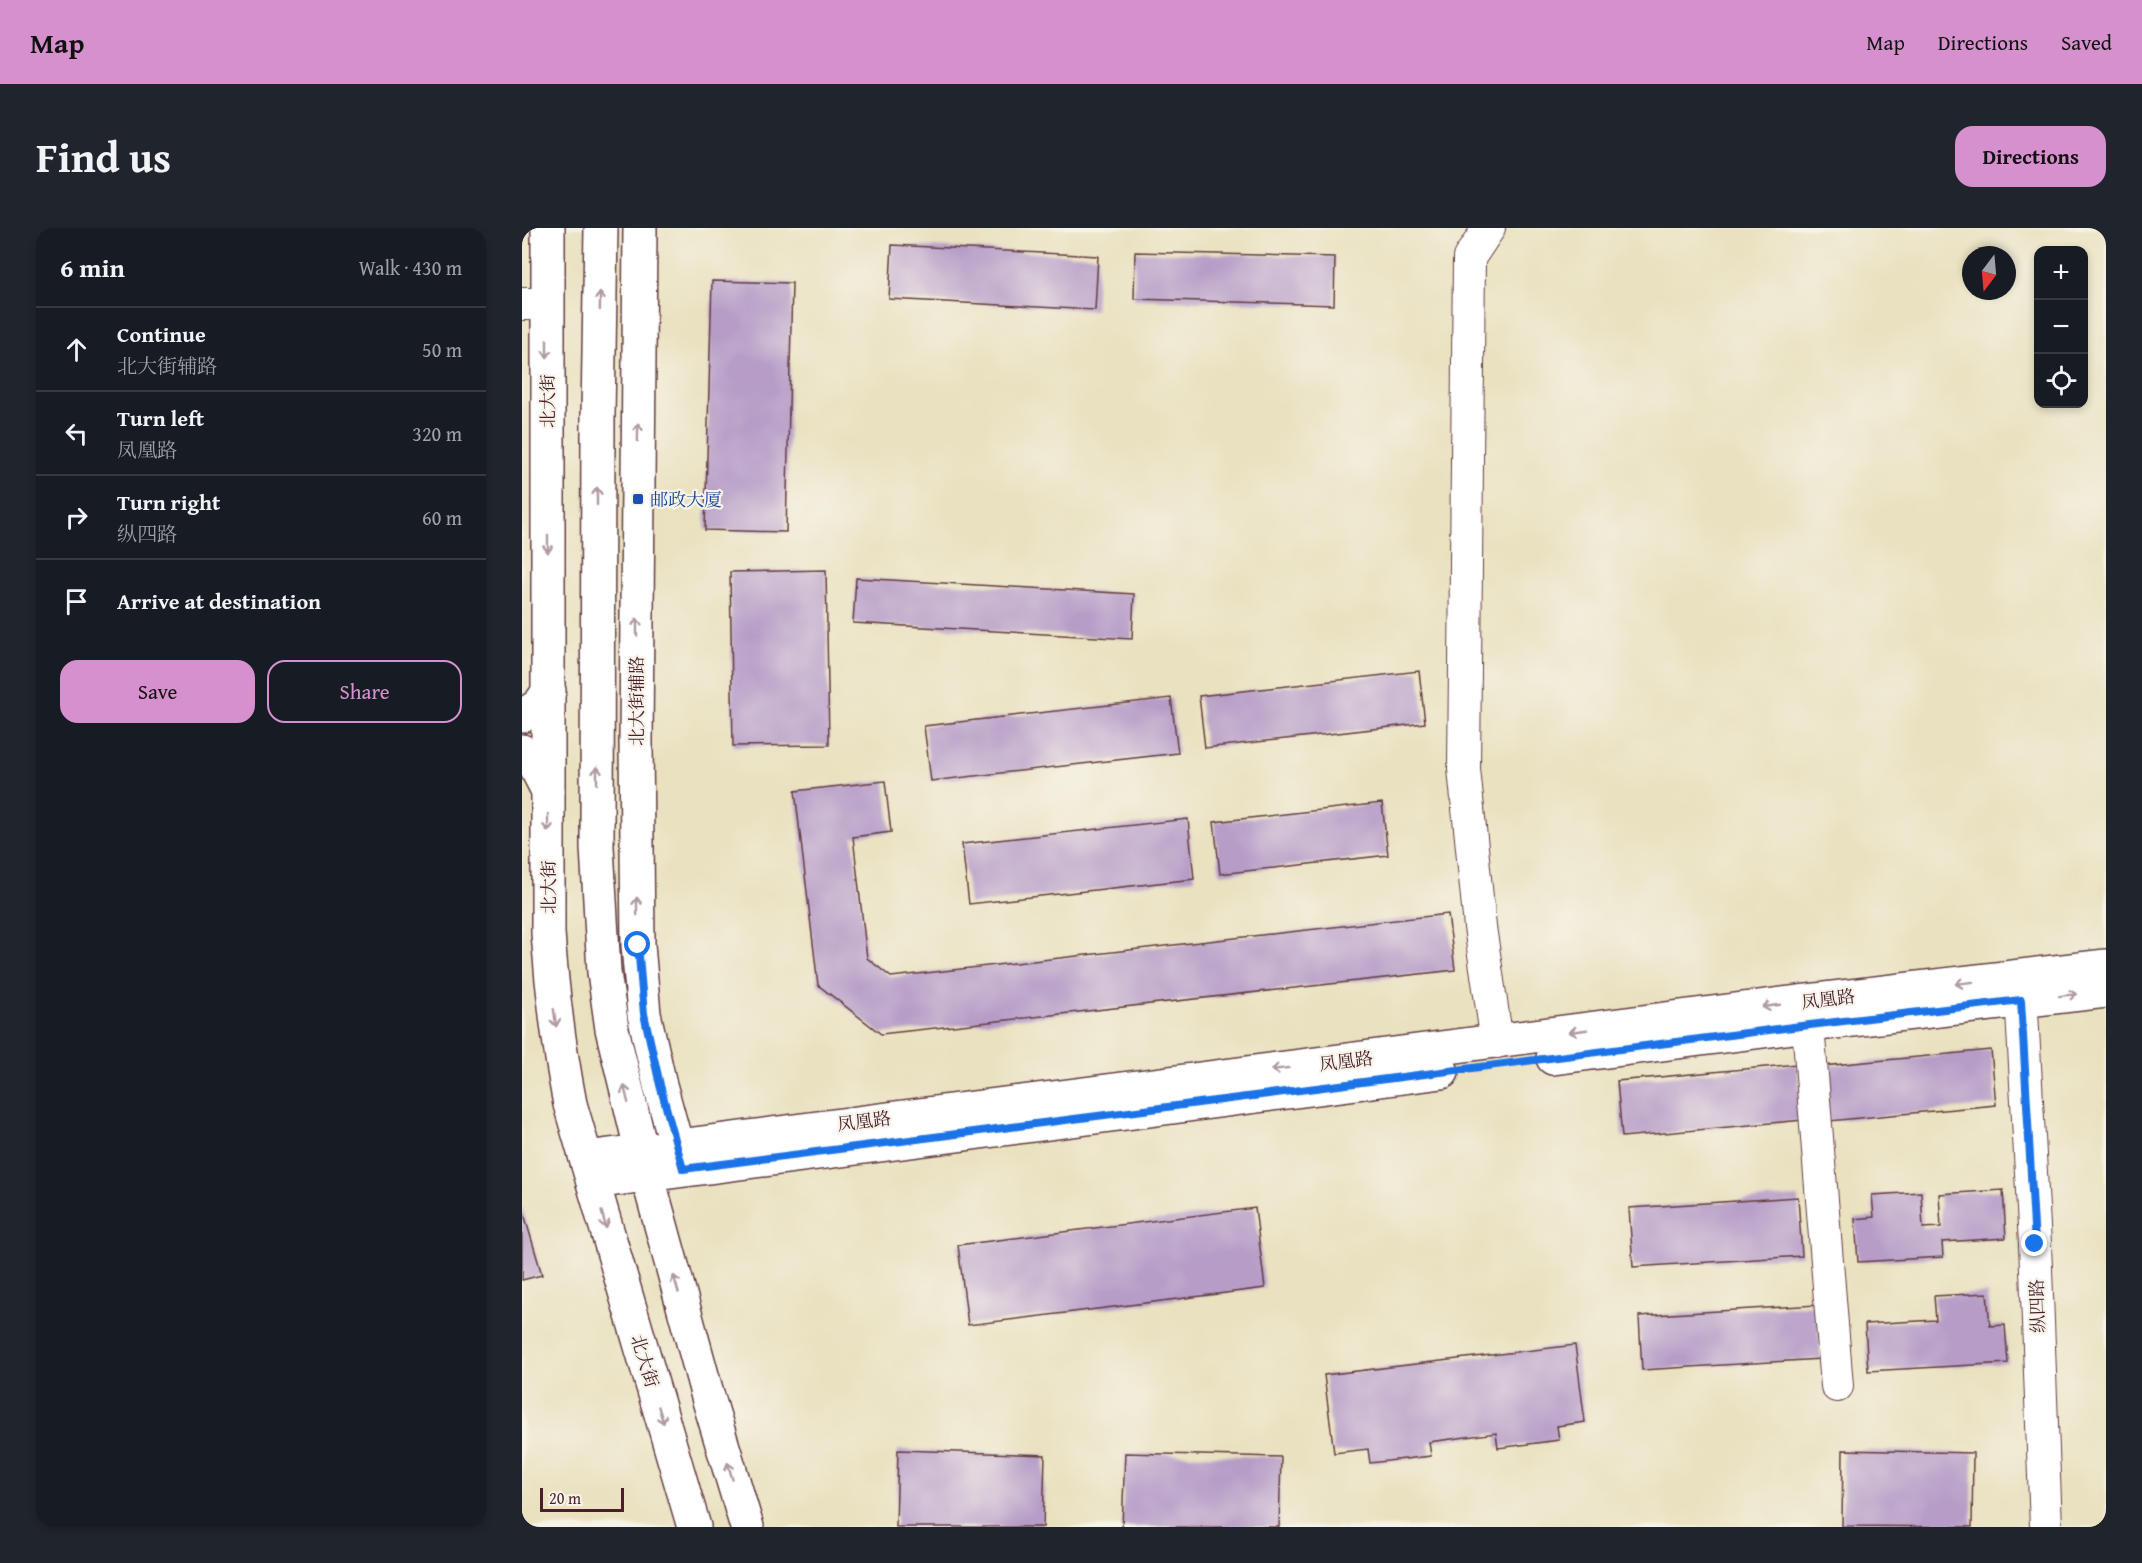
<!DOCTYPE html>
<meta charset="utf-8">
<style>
:root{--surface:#171b24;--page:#20242c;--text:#f1f3f6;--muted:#9ea1a6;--line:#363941;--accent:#d690ce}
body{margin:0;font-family:"Gentium Book Plus","Noto Serif SC",serif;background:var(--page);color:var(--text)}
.controls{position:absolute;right:18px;top:18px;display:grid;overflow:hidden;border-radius:12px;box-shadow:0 3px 9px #0003}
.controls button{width:54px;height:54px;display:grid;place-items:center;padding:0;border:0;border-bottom:2px solid var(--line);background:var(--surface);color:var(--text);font:30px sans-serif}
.compass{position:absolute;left:1440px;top:18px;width:54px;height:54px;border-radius:50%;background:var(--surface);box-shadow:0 3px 9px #0003;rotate:196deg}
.scale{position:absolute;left:18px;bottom:15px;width:84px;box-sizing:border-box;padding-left:6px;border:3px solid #4a1f2b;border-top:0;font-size:16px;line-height:21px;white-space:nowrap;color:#4a1f2b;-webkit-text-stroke:4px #f7f3e8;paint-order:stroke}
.stop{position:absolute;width:18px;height:18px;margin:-14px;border:4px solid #1a73e8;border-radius:50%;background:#fff}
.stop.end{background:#1a73e8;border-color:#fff;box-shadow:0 2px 6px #0008}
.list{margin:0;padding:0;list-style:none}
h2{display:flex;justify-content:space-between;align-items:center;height:78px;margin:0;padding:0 24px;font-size:26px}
h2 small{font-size:20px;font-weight:400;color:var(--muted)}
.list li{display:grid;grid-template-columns:39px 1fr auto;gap:18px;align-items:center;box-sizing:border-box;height:84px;padding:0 24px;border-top:2px solid var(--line)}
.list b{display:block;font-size:22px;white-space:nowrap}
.list p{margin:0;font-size:20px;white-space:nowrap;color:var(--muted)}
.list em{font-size:20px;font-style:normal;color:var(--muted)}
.actions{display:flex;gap:12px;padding:18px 24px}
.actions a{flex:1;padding:14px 0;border:2px solid var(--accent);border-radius:18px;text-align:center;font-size:21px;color:var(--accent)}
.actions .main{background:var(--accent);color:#111}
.icon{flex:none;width:33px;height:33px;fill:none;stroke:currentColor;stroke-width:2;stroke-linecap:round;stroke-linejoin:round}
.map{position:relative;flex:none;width:1584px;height:1299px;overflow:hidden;border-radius:18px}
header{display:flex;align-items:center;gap:36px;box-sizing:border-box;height:84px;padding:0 30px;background:var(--accent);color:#111}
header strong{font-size:28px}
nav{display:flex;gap:33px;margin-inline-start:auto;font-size:21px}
.intro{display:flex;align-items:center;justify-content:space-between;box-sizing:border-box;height:144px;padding:0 36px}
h1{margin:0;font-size:42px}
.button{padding:15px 27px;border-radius:18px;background:var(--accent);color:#111;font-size:21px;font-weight:700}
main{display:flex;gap:36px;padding:0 36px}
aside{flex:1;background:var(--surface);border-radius:18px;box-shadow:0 3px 9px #0003}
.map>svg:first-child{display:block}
.building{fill:#b69cc7}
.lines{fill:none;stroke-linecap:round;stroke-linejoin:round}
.street-casing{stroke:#623c41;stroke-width:34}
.secondary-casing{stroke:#623c41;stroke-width:36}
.primary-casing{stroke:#623c41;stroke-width:36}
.street{stroke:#fff;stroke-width:32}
.secondary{stroke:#fff;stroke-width:33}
.primary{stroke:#fff;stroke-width:33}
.oneway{stroke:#ae9aa0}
.route{stroke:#1a73e8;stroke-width:8}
.transit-dot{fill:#1a4fb4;stroke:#f7f3e8;stroke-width:2}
.labels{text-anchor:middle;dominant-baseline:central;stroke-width:4.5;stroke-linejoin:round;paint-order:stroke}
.street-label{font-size:18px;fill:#4a1f2b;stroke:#f7f3e8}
.transit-label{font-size:18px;fill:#164399;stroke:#f7f3e8;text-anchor:start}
</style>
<header>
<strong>Map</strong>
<nav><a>Map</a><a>Directions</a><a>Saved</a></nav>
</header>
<div class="intro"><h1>Find us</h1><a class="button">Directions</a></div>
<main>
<aside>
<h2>6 min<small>Walk · 430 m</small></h2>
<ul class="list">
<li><svg class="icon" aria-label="ahead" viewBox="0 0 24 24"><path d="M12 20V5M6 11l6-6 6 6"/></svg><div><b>Continue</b><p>北大街辅路</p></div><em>50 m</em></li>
<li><svg class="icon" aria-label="left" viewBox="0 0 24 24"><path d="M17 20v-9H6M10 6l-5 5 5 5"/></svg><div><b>Turn left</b><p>凤凰路</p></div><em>320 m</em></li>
<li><svg class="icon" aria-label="right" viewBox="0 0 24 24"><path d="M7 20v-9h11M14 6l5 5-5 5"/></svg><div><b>Turn right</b><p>纵四路</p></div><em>60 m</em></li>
<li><svg class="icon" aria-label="arrive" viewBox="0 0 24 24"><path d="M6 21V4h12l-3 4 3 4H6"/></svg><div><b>Arrive at destination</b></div></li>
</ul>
<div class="actions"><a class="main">Save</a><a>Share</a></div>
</aside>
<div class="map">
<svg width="1584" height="1299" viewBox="0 0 1584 1299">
<rect width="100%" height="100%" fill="#f7f3e8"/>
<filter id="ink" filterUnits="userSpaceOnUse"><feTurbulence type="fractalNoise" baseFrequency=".0167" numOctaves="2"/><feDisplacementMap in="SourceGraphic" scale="12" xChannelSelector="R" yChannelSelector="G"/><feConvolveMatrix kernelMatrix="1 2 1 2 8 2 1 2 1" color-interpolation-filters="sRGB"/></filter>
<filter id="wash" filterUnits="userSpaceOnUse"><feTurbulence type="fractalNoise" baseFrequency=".008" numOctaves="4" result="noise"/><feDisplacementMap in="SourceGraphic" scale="24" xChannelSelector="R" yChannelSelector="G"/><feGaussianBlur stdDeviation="1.35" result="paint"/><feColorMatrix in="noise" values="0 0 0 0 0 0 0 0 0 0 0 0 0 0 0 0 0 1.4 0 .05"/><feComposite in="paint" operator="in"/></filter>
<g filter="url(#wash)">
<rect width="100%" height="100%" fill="#e9e1bf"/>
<g id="blocks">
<path class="building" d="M370,17L576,28L573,82L367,71Z
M613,24L813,29L812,77L612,71Z
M190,53L270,55L264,304L183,302Z
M304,342L307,517L211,518L208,344Z
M334,350L612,366L610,411L331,395Z
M897,443L903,495L683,520L677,468Z
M649,470L656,525L409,553L402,498Z
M363,553L369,604L331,609L345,730L369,749L926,686L933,742L359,806L296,757L273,563Z
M860,575L866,627L698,646L692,594Z
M666,591L672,651L447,676L440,616Z
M1469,822L1474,877L1307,893L1301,838Z
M1275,836L1281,892L1100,909L1095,853Z
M1481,962L1484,1010L1420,1014L1421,1029L1336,1034L1333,991L1352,989L1350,967L1399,964L1401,1000L1419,999L1417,966Z
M1276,969L1280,1028L1111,1039L1107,980Z
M0,979L20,1047L0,1052Z
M733,980L743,1060L446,1097L436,1017Z
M1465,1065L1468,1098L1483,1097L1486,1135L1346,1143L1343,1096L1414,1092L1412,1068Z
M1295,1077L1299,1131L1120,1142L1117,1088Z
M1053,1117L1063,1194L1035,1198L1037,1212L976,1220L974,1205L907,1214L909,1228L848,1235L846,1221L812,1225L802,1147Z
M376,1222L523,1227L521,1299H374Z
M1321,1222L1451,1225L1450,1299L1320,1298Z
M603,1225L759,1229L757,1299H600Z"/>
</g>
</g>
<g filter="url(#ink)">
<use href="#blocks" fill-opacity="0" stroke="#623c41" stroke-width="1.5"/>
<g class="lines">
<g class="street-casing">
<path id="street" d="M967,0L947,30L942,541L958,699L975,814
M0,76H24
M1498,748L1513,1016L1524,1299
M1284,773L1315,1158"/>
</g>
<g class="secondary-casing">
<path id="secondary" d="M118,0L114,514L116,717L122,786L138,857L160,937
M0,488L17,477L27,463
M0,523L9,530L26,563
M1031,830L1271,799L1584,763
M64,930L1284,773L1584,738
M71,954L920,844"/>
</g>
<g class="primary-casing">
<path id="primary" d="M26,0V705C30,763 37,819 48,876L172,1299
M79,0L76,188L75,619L82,744L90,801L125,946L186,1169L225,1299"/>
</g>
<use href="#street" class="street"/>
<use href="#secondary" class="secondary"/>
<use href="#primary" class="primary"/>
</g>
<defs><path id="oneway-shaft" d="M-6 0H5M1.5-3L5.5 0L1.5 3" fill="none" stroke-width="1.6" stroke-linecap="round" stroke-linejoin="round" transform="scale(1.5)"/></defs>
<g class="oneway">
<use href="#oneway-shaft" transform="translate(78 73) rotate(-89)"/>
<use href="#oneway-shaft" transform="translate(25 121) rotate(90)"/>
<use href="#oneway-shaft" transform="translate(116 204) rotate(-89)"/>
<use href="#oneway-shaft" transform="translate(75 268) rotate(-90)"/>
<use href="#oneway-shaft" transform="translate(26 316) rotate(90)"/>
<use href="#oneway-shaft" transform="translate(115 399) rotate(-90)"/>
<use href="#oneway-shaft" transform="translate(75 547) rotate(-90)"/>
<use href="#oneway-shaft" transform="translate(26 595) rotate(90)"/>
<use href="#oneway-shaft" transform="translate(115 678) rotate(-91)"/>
<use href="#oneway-shaft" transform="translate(1442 755) rotate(173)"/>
<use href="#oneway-shaft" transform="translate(1546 767) rotate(-7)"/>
<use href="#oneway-shaft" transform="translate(1249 778) rotate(172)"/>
<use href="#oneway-shaft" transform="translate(33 790) rotate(82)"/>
<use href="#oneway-shaft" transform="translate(1056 803) rotate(172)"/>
<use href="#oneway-shaft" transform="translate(758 841) rotate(173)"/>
<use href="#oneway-shaft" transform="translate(104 866) rotate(-104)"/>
<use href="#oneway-shaft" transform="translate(82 992) rotate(74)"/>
<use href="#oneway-shaft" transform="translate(154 1056) rotate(-106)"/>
<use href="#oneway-shaft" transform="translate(139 1187) rotate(73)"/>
<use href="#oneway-shaft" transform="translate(208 1243) rotate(-107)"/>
</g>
</g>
<g class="lines" filter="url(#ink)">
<path class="route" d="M116,717L122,786L138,857L161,941L1271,799L1499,772L1513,1016"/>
</g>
<rect class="transit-dot" x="110" y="265" width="12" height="12" rx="3"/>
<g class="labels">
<g class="street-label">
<text transform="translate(25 173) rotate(-90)">北大街</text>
<text transform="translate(114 473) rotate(-90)">北大街辅路</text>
<text transform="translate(26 659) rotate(-90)">北大街</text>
<text transform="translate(1306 771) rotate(-7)">凤凰路</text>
<text transform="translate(824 833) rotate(-7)">凤凰路</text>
<text transform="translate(342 893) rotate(-7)">凤凰路</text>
<text transform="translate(1515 1078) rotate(-92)">纵四路</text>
<text transform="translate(123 1133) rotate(73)">北大街</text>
</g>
<g class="transit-label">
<text x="128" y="271">邮政大厦</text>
</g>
</g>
</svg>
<div class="controls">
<button>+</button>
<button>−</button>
<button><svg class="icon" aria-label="locate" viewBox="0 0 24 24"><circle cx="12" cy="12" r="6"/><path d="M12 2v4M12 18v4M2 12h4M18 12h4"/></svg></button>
</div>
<svg class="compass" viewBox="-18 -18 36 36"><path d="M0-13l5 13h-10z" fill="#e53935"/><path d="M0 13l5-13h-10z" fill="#9ea1a6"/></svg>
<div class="scale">20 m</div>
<div class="stop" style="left:116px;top:717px"></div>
<div class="stop end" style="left:1513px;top:1016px"></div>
</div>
</main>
